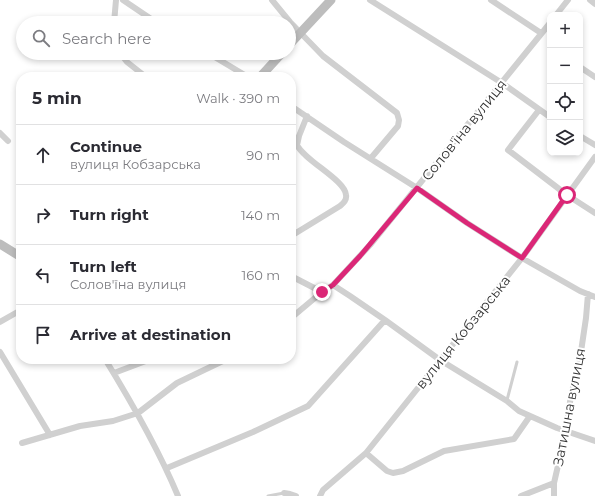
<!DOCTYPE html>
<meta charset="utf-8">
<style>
:root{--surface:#fff;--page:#f7f7f7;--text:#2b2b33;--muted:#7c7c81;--line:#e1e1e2}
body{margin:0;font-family:Montserrat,sans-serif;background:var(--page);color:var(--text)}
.controls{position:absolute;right:12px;top:12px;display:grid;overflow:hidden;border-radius:8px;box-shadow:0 2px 6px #0003}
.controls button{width:36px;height:36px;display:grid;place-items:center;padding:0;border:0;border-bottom:1px solid var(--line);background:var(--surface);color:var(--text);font:20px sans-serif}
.stop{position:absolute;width:12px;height:12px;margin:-9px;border:3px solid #db2777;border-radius:50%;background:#fff}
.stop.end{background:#db2777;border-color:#fff;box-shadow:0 1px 4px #0008}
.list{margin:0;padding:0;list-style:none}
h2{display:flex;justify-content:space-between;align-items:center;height:52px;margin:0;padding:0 16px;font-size:17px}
h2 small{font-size:13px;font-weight:400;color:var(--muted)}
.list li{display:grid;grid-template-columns:26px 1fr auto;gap:12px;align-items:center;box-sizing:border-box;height:60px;padding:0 16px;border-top:1px solid var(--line)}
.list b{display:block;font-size:15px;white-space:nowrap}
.list p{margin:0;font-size:13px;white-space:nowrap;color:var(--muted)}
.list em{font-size:13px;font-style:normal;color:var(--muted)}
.icon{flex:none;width:22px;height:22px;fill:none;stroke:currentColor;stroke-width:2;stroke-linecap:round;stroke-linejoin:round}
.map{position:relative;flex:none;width:595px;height:496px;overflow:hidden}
.search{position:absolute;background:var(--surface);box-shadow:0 2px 6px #0003;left:16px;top:16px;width:280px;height:44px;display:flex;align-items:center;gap:10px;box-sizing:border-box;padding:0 14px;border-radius:22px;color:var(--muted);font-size:15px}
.panel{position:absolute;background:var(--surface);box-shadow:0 2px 6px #0003;left:16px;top:72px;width:280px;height:292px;border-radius:16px}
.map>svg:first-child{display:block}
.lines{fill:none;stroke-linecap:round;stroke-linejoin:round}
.lane{stroke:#d0d0d0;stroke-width:3}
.street{stroke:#d0d0d0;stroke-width:6}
.secondary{stroke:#bdbdbd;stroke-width:9}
.route{stroke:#db2777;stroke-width:5}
.labels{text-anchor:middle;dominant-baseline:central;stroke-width:4;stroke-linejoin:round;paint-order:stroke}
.street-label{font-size:14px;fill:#333;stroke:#fff}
</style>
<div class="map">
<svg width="595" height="496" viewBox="0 0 595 496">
<rect width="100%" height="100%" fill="#fff"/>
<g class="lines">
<path class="lane" d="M507,400L517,362
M268,496L284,493"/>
<path class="street" d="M123,0L157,23
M272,0L290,22L323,56L397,113L399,120L398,126L371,158
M370,0L502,83L550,117
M491,0L541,33
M590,0L595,4
M556,15L568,0
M114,23L116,0
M120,53L127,62L146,77
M208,53L248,77
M580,67L595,77
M291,106L344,142L417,188L467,223L522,258L580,291L595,297
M539,110L508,150L567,195L595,213
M0,133L8,141
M580,136L595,145
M291,236L340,206C344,203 347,200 346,195C345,180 305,161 297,145L299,136L307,116
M291,276L322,292
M333,285L350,296L385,320L440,360L507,401L519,411L557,428L595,441
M291,318L322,292L333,285L370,245L550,23
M0,322L21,310
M0,352L50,435
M105,359C132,403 158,448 178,496
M114,373L151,359
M22,443L80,426L113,421L138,413L177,383L227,359
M366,453L387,471L393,473L403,471L444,451L514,439L530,416
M167,468L253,432L308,406L385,320
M284,493L290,494L296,496
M320,496L323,490L366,453L522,258L595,157
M521,496L554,483
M554,496V483L566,431L571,395L579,365L586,318L588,294"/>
<path class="secondary" d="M289,45L331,0
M260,77L282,53
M0,244L21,257"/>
</g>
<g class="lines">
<path class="route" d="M322,292L333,285L360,256L417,188L467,223L522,258L567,195"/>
</g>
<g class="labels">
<g class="street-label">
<text transform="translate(464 130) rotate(-51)">Солов'їна вулиця</text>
<text transform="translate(463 332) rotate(-51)">вулиця Кобзарська</text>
<text transform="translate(569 407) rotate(-79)">Затишна вулиця</text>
</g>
</g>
</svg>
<div class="controls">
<button>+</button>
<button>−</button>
<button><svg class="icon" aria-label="locate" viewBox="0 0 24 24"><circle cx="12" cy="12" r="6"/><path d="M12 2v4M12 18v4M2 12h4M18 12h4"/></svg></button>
<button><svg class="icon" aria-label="layers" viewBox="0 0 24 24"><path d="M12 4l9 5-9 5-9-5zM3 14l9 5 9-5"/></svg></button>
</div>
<div class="stop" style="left:567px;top:195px"></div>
<div class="stop end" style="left:322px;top:292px"></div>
<div class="search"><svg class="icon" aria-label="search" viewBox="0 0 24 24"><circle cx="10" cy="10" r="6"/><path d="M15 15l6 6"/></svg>Search here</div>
<section class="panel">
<h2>5 min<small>Walk · 390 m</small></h2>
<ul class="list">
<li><svg class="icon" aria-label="ahead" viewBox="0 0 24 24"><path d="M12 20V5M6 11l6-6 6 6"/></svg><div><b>Continue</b><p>вулиця Кобзарська</p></div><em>90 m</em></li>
<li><svg class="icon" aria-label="right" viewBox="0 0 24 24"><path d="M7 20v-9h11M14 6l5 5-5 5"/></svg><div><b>Turn right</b></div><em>140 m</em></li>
<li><svg class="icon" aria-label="left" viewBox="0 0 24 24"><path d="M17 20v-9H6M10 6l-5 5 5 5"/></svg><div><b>Turn left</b><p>Солов'їна вулиця</p></div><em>160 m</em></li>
<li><svg class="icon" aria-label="arrive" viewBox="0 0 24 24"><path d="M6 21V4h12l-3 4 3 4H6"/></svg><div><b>Arrive at destination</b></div></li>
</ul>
</section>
</div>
